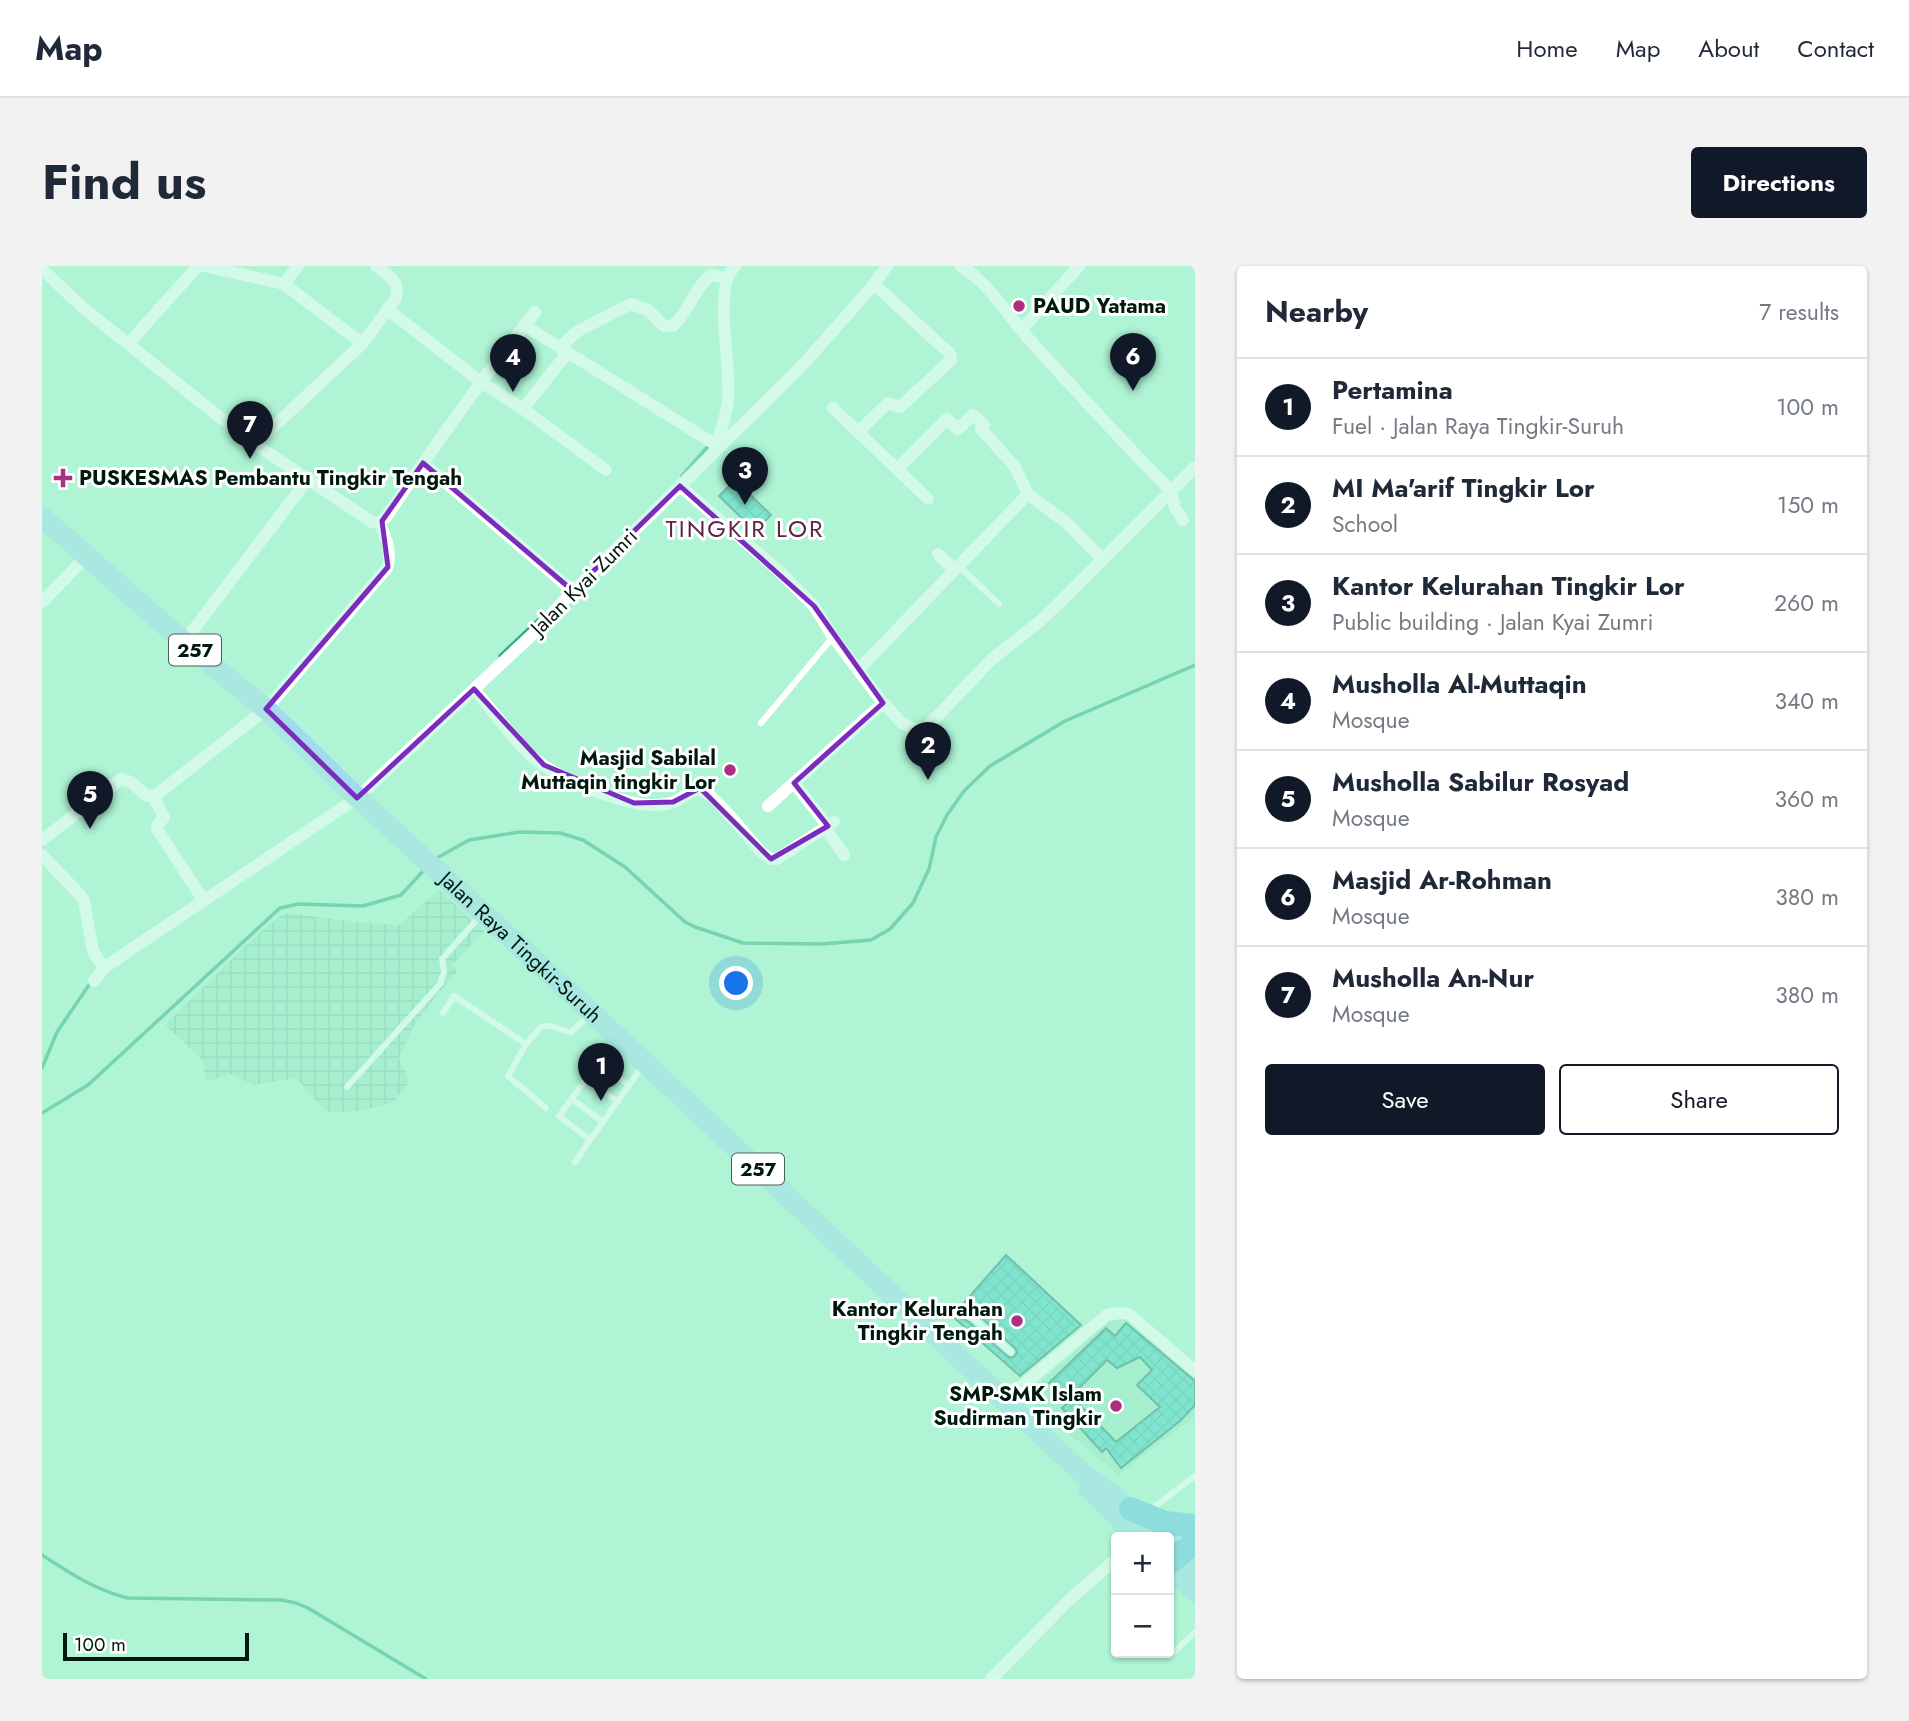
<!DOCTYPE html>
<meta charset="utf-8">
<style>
:root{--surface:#fff;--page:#f2f2f3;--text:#1f2937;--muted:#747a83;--line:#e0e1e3;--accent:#111827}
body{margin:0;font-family:Jost,sans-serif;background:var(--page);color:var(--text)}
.controls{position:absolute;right:21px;bottom:21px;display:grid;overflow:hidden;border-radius:7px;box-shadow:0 2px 5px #0004}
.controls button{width:63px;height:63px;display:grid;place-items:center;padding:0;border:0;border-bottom:2px solid var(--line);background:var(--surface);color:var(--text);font:35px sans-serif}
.scale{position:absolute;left:21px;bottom:18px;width:186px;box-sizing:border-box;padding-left:7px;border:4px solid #00190f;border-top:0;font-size:19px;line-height:24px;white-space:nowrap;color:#00190f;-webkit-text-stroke:5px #fff;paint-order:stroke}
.you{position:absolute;left:695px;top:718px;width:24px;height:24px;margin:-18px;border:5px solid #fff;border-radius:50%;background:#1a73e8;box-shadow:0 0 0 10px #1a73e833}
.badge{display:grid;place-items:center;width:46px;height:46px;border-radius:50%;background:var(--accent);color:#fff;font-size:23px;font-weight:700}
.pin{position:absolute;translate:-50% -58px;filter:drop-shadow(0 2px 4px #0008)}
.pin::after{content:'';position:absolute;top:37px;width:24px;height:21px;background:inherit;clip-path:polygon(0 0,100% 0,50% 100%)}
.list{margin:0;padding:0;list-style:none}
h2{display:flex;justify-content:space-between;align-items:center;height:91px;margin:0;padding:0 28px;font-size:30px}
h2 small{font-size:23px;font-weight:400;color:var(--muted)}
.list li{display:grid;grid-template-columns:46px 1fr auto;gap:21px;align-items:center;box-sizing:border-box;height:98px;padding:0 28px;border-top:2px solid var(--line)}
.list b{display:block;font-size:26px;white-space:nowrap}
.list p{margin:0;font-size:23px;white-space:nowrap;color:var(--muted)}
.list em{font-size:23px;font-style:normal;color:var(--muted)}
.actions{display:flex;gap:14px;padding:21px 28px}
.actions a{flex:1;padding:16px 0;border:2px solid var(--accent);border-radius:7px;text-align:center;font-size:24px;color:var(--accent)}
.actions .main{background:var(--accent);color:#fff}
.map{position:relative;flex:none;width:1153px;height:1413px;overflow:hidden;border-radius:7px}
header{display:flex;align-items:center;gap:42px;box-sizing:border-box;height:98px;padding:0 35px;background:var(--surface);border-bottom:2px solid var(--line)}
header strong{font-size:33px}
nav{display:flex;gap:38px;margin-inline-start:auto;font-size:24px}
.intro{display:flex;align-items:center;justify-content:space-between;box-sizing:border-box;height:168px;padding:0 42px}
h1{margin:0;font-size:49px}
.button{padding:18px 32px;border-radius:7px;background:var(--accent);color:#fff;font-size:24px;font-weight:700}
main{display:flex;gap:42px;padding:0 42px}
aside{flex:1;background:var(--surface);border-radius:7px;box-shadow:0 2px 5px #0004}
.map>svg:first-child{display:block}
.built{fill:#99e9c7}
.industrial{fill:url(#industrial-grid)}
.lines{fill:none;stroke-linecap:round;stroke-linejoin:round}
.stream{stroke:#35ab82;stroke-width:3.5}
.building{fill:url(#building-cross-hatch);stroke:#287f76;stroke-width:2}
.service{stroke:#fff;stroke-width:6}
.minor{stroke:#fff;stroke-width:12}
.primary{stroke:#a3daef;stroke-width:21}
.motorway{stroke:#65c1e5;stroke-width:24}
.marked{fill:none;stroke:#7b2cbf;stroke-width:5;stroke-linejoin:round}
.poi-dot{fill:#ad3080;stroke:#fff;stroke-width:2.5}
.labels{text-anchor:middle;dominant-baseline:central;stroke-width:6;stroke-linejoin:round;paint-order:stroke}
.shield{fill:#fff;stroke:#4c5e57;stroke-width:2}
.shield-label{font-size:19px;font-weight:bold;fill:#00190f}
.poi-label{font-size:21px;font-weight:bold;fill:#00190f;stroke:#fff;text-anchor:end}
.street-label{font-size:21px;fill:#00190f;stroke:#fff}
.quarter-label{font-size:24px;letter-spacing:2px;fill:#5e2247;stroke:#fff}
</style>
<header>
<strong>Map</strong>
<nav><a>Home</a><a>Map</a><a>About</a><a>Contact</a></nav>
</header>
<div class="intro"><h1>Find us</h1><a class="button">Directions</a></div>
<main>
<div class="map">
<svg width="1153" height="1413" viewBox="0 0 1153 1413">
<defs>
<pattern id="industrial-grid" width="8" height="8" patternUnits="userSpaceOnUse" patternTransform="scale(1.75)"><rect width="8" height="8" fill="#99e9c7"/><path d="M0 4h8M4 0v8" fill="none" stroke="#82c7aa"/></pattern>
<pattern id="building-cross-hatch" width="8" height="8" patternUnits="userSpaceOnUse" patternTransform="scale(1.75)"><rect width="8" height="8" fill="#46d3c6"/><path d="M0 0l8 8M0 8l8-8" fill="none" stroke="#3cb5a9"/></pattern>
</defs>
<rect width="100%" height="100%" fill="#aef4d5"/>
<path class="built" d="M1086,1051L1153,1109V1150L1076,1209L983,1130L1065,1057Z"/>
<path class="industrial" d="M397,624L442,665L410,699L415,706L403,719L371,761L357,792L368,816L350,837L318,845L288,846L277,838L254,812L212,819L188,808L163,816L162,795L123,759L201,682L241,647L323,657L357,659Z"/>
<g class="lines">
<path class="stream" d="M640,210L667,179
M458,390L496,354
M393,593L427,574L478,566L518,567L541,574L583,601L643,656L653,661L701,677L780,678L829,674L848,663L871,637L887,603L894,571L905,549L922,525L948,500L1023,455L1153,399
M0,802L15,766L49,716
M0,847L46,819L238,642L256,638L321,640L359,629L383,603
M0,1289C29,1308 52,1323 85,1332L239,1334L254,1337L266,1342L384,1413"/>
</g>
<path class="building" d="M693,214L729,249L713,265L677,230Z
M964,989L1039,1059L978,1110L910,1050L912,1048L927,1056L965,1090L969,1092L973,1090L975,1086L973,1082L942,1054L920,1039Z
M1084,1057L1153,1115V1139L1138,1155L1079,1202L1064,1182L1060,1186L1020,1142L1031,1132L1074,1176L1118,1141L1095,1119L1110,1104L1098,1091L1075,1102L1065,1094L1025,1134L1007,1117L1064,1062L1073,1070Z"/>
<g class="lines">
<path class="service" d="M917,300L957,338
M719,457L791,371
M401,747L412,730L484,778L499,761C516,757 516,766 529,766L548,748
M573,774L517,850L548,874L600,801
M484,778L466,810L504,842
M557,796L587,820
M545,812L576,836
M305,821L398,718L402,706L400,693L438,650
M530,833L561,856
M533,896L548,874
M877,1047C886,1045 896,1041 905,1041C926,1041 952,1073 969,1086
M1107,1245L1153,1210
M1132,1386L1153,1366"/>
<path class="minor" d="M162,0L242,18
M919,0C947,17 964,47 985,71C1032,123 1080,175 1129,225L1133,242L1141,254
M0,3L40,41L170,145L213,178L330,256L337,257L344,251L381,197L531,325
M832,18L908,88L909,94L858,141L846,137L816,166L855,203L905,153L916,163L931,149L942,159L939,163L973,201L986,228L1026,258L1060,293
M345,43L439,116L481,143L564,204
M482,59L674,179
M979,64L1037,0
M321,77L354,32C359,15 346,9 334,0
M86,78L156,0
M518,81L536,65L589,38L606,44L622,60H631C647,46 652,22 669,9L685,12
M791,142L816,166
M481,143L526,86
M213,178L321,77L309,69L242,18L256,0
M673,182C678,167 684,151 686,135C689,97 676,49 685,14C686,9 690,4 693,0
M381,197L439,116L493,46
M855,203L886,233
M638,220L736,304L772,340L791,371L841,437L860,457L874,464L884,462L950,393L997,356L1015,339L1153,201
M896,288L912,304
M0,336L44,291
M142,376L266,213
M816,404L986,228
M432,423C451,445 468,469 488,489C512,511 579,539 611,539C618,539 626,538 632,536C641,532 652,520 661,525C675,531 707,573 720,587L729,593H735L792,556
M752,517L786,560
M111,530L122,551L115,560V563L162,635
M726,540L841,437
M783,562L802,589
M0,574L79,513L89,516L105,530L114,529L224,443L345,302C350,287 344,270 337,257
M0,589L39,630L42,635L50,680L52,687L62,702
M52,715L62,702L94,680L315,532L491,368L531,325L756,104L829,22L845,0
M963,1134L1065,1049L1078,1047L1087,1048L1153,1105
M949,1413L1027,1334L1074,1293"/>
<g class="primary">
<path id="s1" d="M0,251L142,376L224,443L303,520L549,746L1040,1207C1069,1226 1094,1248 1119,1271"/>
<path d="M1047,1223L1095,1271"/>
<path d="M1127,1278L1153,1304"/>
<path d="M1127,1301L1153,1326"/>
</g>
<path class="motorway" d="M1089,1243L1123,1257L1153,1260
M1127,1297L1153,1276"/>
</g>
<path d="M0 0H1153V1413H0ZM381,197L531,325L638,220L772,340L841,437L752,517L786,560L729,593L658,522L631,536L592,537L502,499L432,423L315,532L224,443L346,301L340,255Z" fill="#aef4d5" fill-opacity=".55" fill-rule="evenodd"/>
<path class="marked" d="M381,197L531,325L638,220L772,340L841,437L752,517L786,560L729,593L658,522L631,536L592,537L502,499L432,423L315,532L224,443L346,301L340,255Z"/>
<g class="poi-dot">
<circle cx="977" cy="40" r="7"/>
<path d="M17.5 201.5h7v7h7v7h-7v7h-7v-7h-7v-7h7z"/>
<circle cx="688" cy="504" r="7"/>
<circle cx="975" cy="1055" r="7"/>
<circle cx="1074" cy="1140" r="7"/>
</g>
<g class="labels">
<g class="shield">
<rect x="127" y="368.5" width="52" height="31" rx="5"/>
<rect x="690" y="887.5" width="52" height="31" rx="5"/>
</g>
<g class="shield-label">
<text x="153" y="384">257</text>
<text x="716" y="903">257</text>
</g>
<g class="poi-label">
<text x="991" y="40" text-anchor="start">PAUD Yatama</text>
<text x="37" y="212" text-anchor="start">PUSKESMAS Pembantu Tingkir Tengah</text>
<text x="674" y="492">Masjid Sabilal<tspan x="674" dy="24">Muttaqin tingkir Lor</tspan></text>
<text x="961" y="1043">Kantor Kelurahan<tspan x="961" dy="24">Tingkir Tengah</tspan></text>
<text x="1060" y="1128">SMP-SMK Islam<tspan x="1060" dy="24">Sudirman Tingkir</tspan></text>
</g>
<g class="street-label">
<text transform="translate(542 316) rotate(-45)">Jalan Kyai Zumri</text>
<text stroke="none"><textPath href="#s1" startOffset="644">Jalan Raya Tingkir-Suruh</textPath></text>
</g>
<g class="quarter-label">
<text x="703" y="262">TINGKIR LOR</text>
</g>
</g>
</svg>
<div class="controls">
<button>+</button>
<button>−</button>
</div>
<div class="scale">100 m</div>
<div class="you"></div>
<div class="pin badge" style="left:559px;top:835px">1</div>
<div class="pin badge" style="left:886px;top:514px">2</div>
<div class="pin badge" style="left:703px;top:239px">3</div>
<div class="pin badge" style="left:471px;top:126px">4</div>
<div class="pin badge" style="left:48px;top:563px">5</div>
<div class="pin badge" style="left:1091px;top:125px">6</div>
<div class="pin badge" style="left:208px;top:193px">7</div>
</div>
<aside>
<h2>Nearby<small>7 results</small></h2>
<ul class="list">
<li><span class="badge">1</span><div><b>Pertamina</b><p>Fuel · Jalan Raya Tingkir-Suruh</p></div><em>100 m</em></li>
<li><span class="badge">2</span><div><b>MI Ma'arif Tingkir Lor</b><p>School</p></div><em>150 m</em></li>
<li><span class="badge">3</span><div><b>Kantor Kelurahan Tingkir Lor</b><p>Public building · Jalan Kyai Zumri</p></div><em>260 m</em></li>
<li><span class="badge">4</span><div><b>Musholla Al-Muttaqin</b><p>Mosque</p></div><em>340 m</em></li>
<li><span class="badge">5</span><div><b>Musholla Sabilur Rosyad</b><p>Mosque</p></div><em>360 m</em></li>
<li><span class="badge">6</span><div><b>Masjid Ar-Rohman</b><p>Mosque</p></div><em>380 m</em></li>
<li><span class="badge">7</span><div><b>Musholla An-Nur</b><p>Mosque</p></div><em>380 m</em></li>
</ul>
<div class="actions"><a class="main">Save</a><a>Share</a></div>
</aside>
</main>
